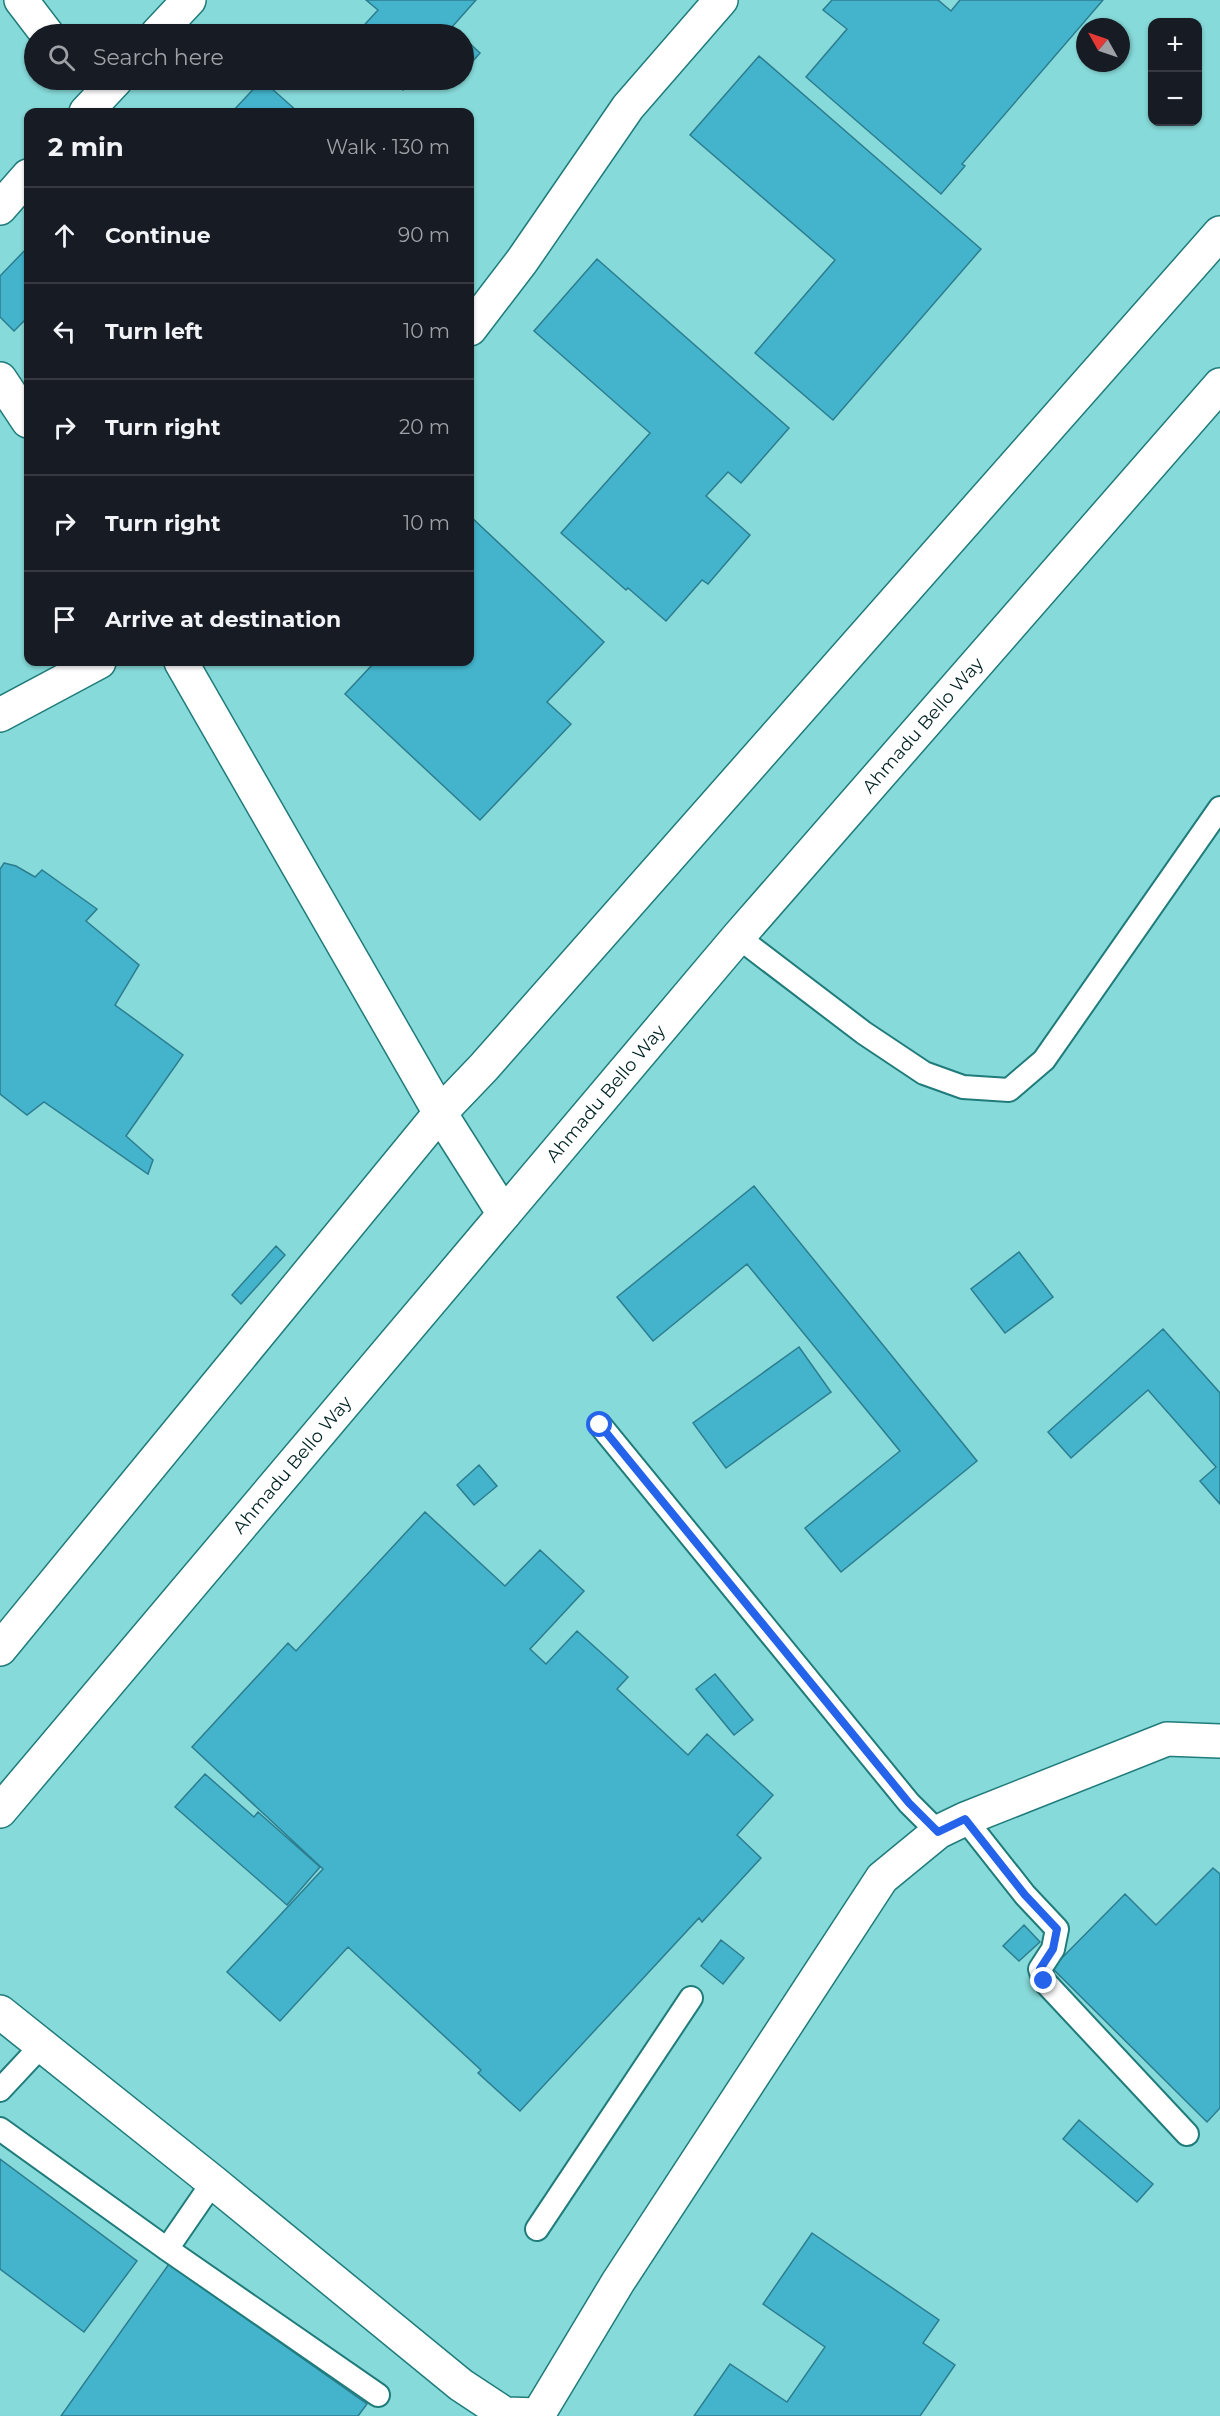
<!DOCTYPE html>
<meta charset="utf-8">
<style>
:root{--surface:#171b24;--page:#20242c;--text:#f1f3f6;--muted:#9ea1a6;--line:#363941}
body{margin:0;font-family:Montserrat,sans-serif;background:var(--page);color:var(--text)}
.controls{position:absolute;right:18px;top:18px;display:grid;overflow:hidden;border-radius:12px;box-shadow:0 2px 4px #0004}
.controls button{width:54px;height:54px;display:grid;place-items:center;padding:0;border:0;border-bottom:2px solid var(--line);background:var(--surface);color:var(--text);font:30px sans-serif}
.compass{position:absolute;left:1076px;top:18px;width:54px;height:54px;border-radius:50%;background:var(--surface);box-shadow:0 2px 4px #0004;rotate:310deg}
.stop{position:absolute;width:18px;height:18px;margin:-14px;border:4px solid #2563eb;border-radius:50%;background:#fff}
.stop.end{background:#2563eb;border-color:#fff;box-shadow:0 2px 6px #0008}
.list{margin:0;padding:0;list-style:none}
h2{display:flex;justify-content:space-between;align-items:center;height:78px;margin:0;padding:0 24px;font-size:26px}
h2 small{font-size:20px;font-weight:400;color:var(--muted)}
.list li{display:grid;grid-template-columns:39px 1fr auto;gap:18px;align-items:center;box-sizing:border-box;height:96px;padding:0 24px;border-top:2px solid var(--line)}
.list b{display:block;font-size:22px;white-space:nowrap}
.list em{font-size:20px;font-style:normal;color:var(--muted)}
.icon{flex:none;width:33px;height:33px;fill:none;stroke:currentColor;stroke-width:2;stroke-linecap:round;stroke-linejoin:round}
.map{position:relative;flex:none;width:1220px;height:2416px;overflow:hidden}
.search{position:absolute;background:var(--surface);box-shadow:0 2px 4px #0004;left:24px;top:24px;width:450px;height:66px;display:flex;align-items:center;gap:15px;box-sizing:border-box;padding:0 21px;border-radius:33px;color:var(--muted);font-size:22px}
.panel{position:absolute;background:var(--surface);box-shadow:0 2px 4px #0004;left:24px;top:108px;width:450px;height:558px;border-radius:12px}
.map>svg:first-child{display:block}
.building{fill:#44b4cc;stroke:#2c7d8f;stroke-width:1.5}
.lines{fill:none;stroke-linecap:round;stroke-linejoin:round}
.service-casing{stroke:#207b7b;stroke-width:26}
.minor-casing{stroke:#207b7b;stroke-width:36}
.tertiary-casing{stroke:#207b7b;stroke-width:36}
.primary-casing{stroke:#207b7b;stroke-width:36}
.service{stroke:#fff;stroke-width:22}
.minor{stroke:#fff;stroke-width:33}
.tertiary{stroke:#fff;stroke-width:33}
.primary{stroke:#fff;stroke-width:33}
.route{stroke:#2563eb;stroke-width:8}
.labels{text-anchor:middle;dominant-baseline:central;stroke-width:6;stroke-linejoin:round;paint-order:stroke}
.street-label{font-size:18px;fill:#002323;stroke:#93e7e6}
</style>
<div class="map">
<svg width="1220" height="2416" viewBox="0 0 1220 2416">
<rect width="100%" height="100%" fill="#86dad9"/>
<path class="building" d="M366,0H476L452,27L460,34H356L378,10Z
M832,0H938L951,11L960,0H1103L962,164L965,166L941,194L806,77L847,29L823,10Z
M464,38L480,53L464,71Z
M759,56L981,249L833,420L755,353L835,260L690,135Z
M262,80L298,112H232Z
M391,80H413L403,90Z
M28,247V317L14,331L0,317V276Z
M597,259L789,428L741,483L728,472L706,496L750,535L708,584L702,580L666,621L628,588L626,590L561,533L650,433L534,331Z
M470,516L604,642L547,702L571,724L480,820L345,694L372,665L368,662H470Z
M4,863L16,866L35,877L42,870L97,909L86,921L139,965L115,1005L183,1055L126,1136L153,1160L148,1174L44,1102L27,1115L0,1094V869Z
M754,1186L977,1461L841,1572L805,1528L900,1451L747,1264L653,1341L617,1297Z
M276,1246L285,1255L241,1304L232,1295Z
M1019,1252L1053,1297L1005,1333L971,1289Z
M1163,1329L1220,1393V1504L1200,1481L1216,1467L1148,1390L1071,1458L1048,1432Z
M799,1347L831,1392L726,1468L693,1423Z
M479,1465L497,1486L474,1505L457,1485Z
M425,1512L505,1586L540,1550L584,1591L530,1649L546,1664L577,1631L628,1677L617,1689L688,1755L707,1734L773,1795L737,1835L761,1858L702,1922L699,1918L520,2111L478,2073L481,2070L348,1947L280,2021L227,1972L323,1869L192,1747L288,1643L296,1651Z
M715,1674L753,1720L734,1735L696,1689Z
M205,1774L254,1817L258,1812L320,1867L287,1905L175,1807Z
M1213,1868L1220,1874V2108L1207,2122L1052,1968L1125,1894L1156,1925Z
M1024,1925L1040,1942L1019,1961L1003,1946Z
M721,1940L744,1958L723,1984L701,1966Z
M1079,2120L1153,2184L1137,2202L1063,2139Z
M0,2159L137,2261L84,2332L0,2269Z
M812,2233L939,2320L923,2343L955,2365L920,2416H694L730,2364L787,2402L825,2347L763,2304Z
M169,2264L367,2404L358,2416H61Z"/>
<g class="lines">
<g class="service-casing">
<path id="service" d="M738,937L864,1033L924,1073L963,1087L1009,1090L1044,1060L1220,808
M600,1425L909,1803L938,1832
M965,1819L1025,1895L1057,1929L1053,1949L1040,1969L1044,1981L1187,2134
M0,2090L42,2045
M0,2129L167,2249L378,2395
M537,2229L691,1998
M167,2249L213,2182"/>
</g>
<g class="minor-casing">
<path id="minor" d="M21,0L47,34
M157,34L189,0
M86,112L116,80
M0,208L28,176
M470,329L522,261L628,107L721,0
M0,715L99,662
M0,2012L213,2182L461,2385L505,2414L538,2415L618,2282L882,1878L938,1832L965,1819L1167,1739L1220,1741"/>
</g>
<g class="tertiary-casing">
<path id="tertiary" d="M0,379L28,421
M181,662L440,1113L504,1214"/>
</g>
<g class="primary-casing">
<g id="primary">
<path d="M0,1649L440,1113L484,1067L1220,233"/>
<path id="s1" d="M0,1811L738,937L1220,385"/>
</g>
</g>
<use href="#service" class="service"/>
<use href="#minor" class="minor"/>
<use href="#tertiary" class="tertiary"/>
<use href="#primary" class="primary"/>
</g>
<g class="lines">
<path class="route" d="M600,1425L909,1803L938,1832L965,1819L1025,1895L1057,1929L1053,1949L1040,1969L1044,1981"/>
</g>
<g class="labels">
<g class="street-label">
<text stroke="none"><textPath href="#s1" startOffset="1425">Ahmadu Bello Way</textPath></text>
<text stroke="none"><textPath href="#s1" startOffset="939">Ahmadu Bello Way</textPath></text>
<text stroke="none"><textPath href="#s1" startOffset="453">Ahmadu Bello Way</textPath></text>
</g>
</g>
</svg>
<div class="controls">
<button>+</button>
<button>−</button>
</div>
<svg class="compass" viewBox="-18 -18 36 36"><path d="M0-13l5 13h-10z" fill="#e53935"/><path d="M0 13l5-13h-10z" fill="#9ea1a6"/></svg>
<div class="stop" style="left:600px;top:1425px"></div>
<div class="stop end" style="left:1044px;top:1981px"></div>
<div class="search"><svg class="icon" aria-label="search" viewBox="0 0 24 24"><circle cx="10" cy="10" r="6"/><path d="M15 15l6 6"/></svg>Search here</div>
<section class="panel">
<h2>2 min<small>Walk · 130 m</small></h2>
<ul class="list">
<li><svg class="icon" aria-label="ahead" viewBox="0 0 24 24"><path d="M12 20V5M6 11l6-6 6 6"/></svg><div><b>Continue</b></div><em>90 m</em></li>
<li><svg class="icon" aria-label="left" viewBox="0 0 24 24"><path d="M17 20v-9H6M10 6l-5 5 5 5"/></svg><div><b>Turn left</b></div><em>10 m</em></li>
<li><svg class="icon" aria-label="right" viewBox="0 0 24 24"><path d="M7 20v-9h11M14 6l5 5-5 5"/></svg><div><b>Turn right</b></div><em>20 m</em></li>
<li><svg class="icon" aria-label="right" viewBox="0 0 24 24"><path d="M7 20v-9h11M14 6l5 5-5 5"/></svg><div><b>Turn right</b></div><em>10 m</em></li>
<li><svg class="icon" aria-label="arrive" viewBox="0 0 24 24"><path d="M6 21V4h12l-3 4 3 4H6"/></svg><div><b>Arrive at destination</b></div></li>
</ul>
</section>
</div>
